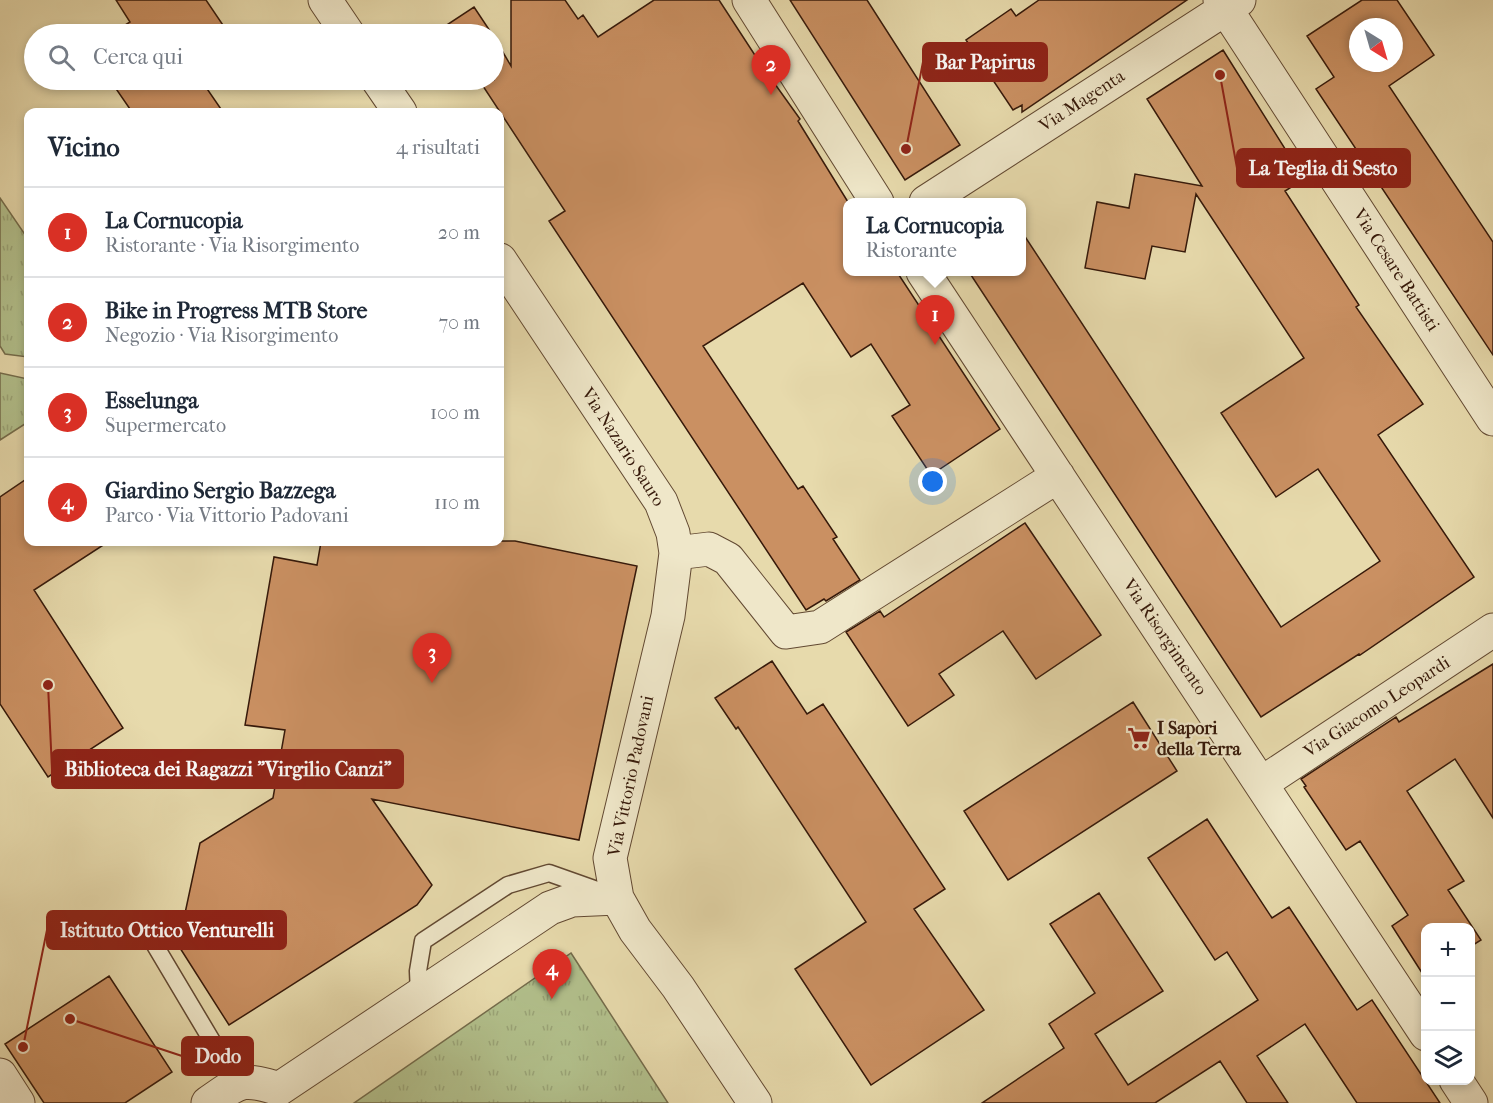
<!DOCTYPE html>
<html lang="it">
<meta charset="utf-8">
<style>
:root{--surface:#fff;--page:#f6f6f7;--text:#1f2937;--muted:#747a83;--line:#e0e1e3;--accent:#d93025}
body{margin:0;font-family:"IM FELL French Canon",serif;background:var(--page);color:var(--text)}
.controls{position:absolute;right:18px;bottom:18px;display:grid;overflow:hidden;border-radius:12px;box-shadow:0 3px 9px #0003}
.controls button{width:54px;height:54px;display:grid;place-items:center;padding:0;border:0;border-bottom:2px solid var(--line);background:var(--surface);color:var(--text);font:30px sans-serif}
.compass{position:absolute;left:1349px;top:18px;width:54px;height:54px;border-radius:50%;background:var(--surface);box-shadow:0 3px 9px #0003;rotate:143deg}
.you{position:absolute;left:933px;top:482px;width:21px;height:21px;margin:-15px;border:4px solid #fff;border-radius:50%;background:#1a73e8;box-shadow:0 0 0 9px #1a73e833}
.badge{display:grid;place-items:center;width:39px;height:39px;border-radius:50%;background:var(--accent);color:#fff;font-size:20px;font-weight:700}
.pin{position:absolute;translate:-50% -50px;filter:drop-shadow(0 2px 3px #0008)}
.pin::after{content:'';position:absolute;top:32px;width:21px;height:18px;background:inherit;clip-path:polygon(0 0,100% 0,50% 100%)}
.popup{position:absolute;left:843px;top:198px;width:183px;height:78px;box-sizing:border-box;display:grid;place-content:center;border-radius:12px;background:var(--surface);filter:drop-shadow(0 2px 4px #0005);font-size:20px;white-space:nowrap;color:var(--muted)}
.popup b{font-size:22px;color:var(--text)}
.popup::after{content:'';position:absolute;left:50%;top:100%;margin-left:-12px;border:12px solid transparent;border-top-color:var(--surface)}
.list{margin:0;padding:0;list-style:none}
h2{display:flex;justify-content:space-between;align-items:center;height:78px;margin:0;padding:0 24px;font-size:26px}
h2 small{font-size:20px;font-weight:400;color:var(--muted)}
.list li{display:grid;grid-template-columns:39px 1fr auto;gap:18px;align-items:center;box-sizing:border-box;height:90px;padding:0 24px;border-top:2px solid var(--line)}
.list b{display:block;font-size:22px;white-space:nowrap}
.list p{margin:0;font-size:20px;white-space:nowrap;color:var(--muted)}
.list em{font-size:20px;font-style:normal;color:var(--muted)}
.icon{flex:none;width:33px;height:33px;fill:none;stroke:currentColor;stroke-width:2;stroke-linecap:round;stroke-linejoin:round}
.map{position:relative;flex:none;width:1493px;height:1103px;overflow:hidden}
.search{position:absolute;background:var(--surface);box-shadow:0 3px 9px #0003;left:24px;top:24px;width:480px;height:66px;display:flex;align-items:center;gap:15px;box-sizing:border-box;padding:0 21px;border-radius:33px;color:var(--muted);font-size:22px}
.panel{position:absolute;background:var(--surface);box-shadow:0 3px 9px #0003;left:24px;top:108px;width:480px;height:438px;border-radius:12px}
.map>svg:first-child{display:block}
.grass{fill:url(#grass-tufts);stroke:#746c4b;stroke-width:1.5}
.building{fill:#ca9062;stroke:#36190a;stroke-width:1.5;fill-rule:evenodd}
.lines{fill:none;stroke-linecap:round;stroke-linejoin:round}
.lane-casing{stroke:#624932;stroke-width:19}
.street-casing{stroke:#624932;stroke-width:35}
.lane{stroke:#efe7c9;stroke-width:16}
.street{stroke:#efe7c9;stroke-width:33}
.labels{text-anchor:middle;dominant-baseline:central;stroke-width:4.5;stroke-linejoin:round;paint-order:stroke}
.street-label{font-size:18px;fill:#36190a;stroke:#efe7c9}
.poi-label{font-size:18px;font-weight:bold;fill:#36190a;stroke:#efe7c9;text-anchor:start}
.leader{fill:none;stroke:#8f2418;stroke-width:2}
.callout-dot{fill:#8f2418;stroke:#efe7c9;stroke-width:2}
.callout{fill:#8f2418;stroke:#8f2418;stroke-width:2}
.callout-label{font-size:20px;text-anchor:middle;font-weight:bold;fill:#fff}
</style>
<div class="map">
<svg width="1493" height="1103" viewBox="0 0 1493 1103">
<defs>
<pattern id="grass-tufts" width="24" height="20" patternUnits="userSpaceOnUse" patternTransform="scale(1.5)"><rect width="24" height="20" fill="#b2c08c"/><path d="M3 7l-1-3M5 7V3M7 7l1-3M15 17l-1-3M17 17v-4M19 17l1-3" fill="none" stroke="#9aa477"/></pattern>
</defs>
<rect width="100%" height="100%" fill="#e7daac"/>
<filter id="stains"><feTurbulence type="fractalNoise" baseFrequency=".00333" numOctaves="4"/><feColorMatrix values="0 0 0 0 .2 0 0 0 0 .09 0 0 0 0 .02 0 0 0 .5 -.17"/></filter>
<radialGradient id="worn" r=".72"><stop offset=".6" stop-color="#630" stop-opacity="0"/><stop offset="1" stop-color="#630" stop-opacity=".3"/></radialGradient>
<path class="grass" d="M0,198L28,239V357L5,354L0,346Z
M0,373L28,379V422L0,440Z
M571,953L668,1103H354Z"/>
<path class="building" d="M116,0H206L229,34H111L130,22Z
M511,0H565L578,19L583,15L598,37L654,0H719L762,66L800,119L798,121L848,202V272H897L1000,429L931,475L892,416L910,405L871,344L851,357L803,283L703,346L798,489L803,486L837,537L833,539L860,580L826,601L824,599L806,610L549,221L565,211L479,80H494V37L511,66Z
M790,0H867L960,145L905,180Z
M1039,0H1187L1022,112V105L1013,110L966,40L1011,9L1016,16Z
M1362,0H1397L1434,55L1389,86L1493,242V355L1316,89L1334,77L1307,36ZM1358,27H1394V63H1358Z
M474,7L492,34H433Z
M1223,50L1304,179L1285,191L1359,305L1356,307L1423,404L1378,435L1474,577L1360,655L1359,654L1261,717L969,272H1022V232L1281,627L1380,561L1318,469L1276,497L1221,413L1304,358L1196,194L1185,252L1152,246L1145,279L1085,268L1097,202L1129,208L1135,174L1202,186L1147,99Z
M110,80H201L223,112H132Z
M28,478V542H108L34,590L123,728L48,777L0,704V497Z
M1025,523L1101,635L1036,679L1003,631L939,674L954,695L908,726L846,632L880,611L884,617Z
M515,541L637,566L579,840L372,799L432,885L417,905L229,1025L180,948L184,918L200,843L273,798L285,730L245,725L274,557L317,565L321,542Z
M772,661L807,714L823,704L945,889L914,909L984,1010L871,1085L795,969L866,922L738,727L736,729L715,698Z
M1493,664V818L1455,759L1407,791L1464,881L1448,890L1481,940L1470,947V927H1425V975L1424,976L1392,926L1408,915L1360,841L1346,850L1304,787L1306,786L1301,779L1396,717L1399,722Z
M1133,702L1177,771L1008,880L964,811Z
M1207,819L1272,918L1289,907L1357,1010L1372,1000L1440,1103H1357L1305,1024L1257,1056L1288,1103H1247L1220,1061L1155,1103H982L1064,1048L1049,1024L1095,993L1050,924L1099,893L1163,991L1095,1034L1128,1085L1258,1000L1227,952L1215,960L1148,858Z
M109,976L172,1072L125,1103H44L5,1044Z"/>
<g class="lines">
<g class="lane-casing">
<path id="lane" d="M153,942L237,1083
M419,994L418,971L423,941L508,885L549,873L597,890"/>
</g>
<g class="street-casing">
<path id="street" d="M325,0L348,34
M749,0L877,202
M1220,0L1493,419
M378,80L400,112
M926,202L1239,0
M500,260L661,502L673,533L676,553L668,616L610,858L617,898L635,930L678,987L755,1103
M923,272L1426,1034
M676,553L709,549L728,559L786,632L820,627L1058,476
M1262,783L1493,630
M0,1075L18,1103
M1456,1080L1471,1103
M208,1103C240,1081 241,1077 279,1089L550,908L572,900L617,898"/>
</g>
<use href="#lane" class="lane"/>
<use href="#street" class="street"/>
</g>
<defs>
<g id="supermarket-bare" transform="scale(1.8)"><path d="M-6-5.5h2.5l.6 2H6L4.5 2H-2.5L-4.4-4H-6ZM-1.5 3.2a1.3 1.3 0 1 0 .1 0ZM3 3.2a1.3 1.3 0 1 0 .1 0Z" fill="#8f2418" stroke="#efe7c9" stroke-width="2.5" paint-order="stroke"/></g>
</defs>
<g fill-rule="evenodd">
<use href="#supermarket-bare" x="1139" y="738"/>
</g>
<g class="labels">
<g class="street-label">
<text transform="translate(1082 101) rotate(-33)">Via Magenta</text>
<text transform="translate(1396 270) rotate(57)">Via Cesare Battisti</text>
<text transform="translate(623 447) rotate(57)">Via Nazario Sauro</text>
<text transform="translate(1165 637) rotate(56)">Via Risorgimento</text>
<text transform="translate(1377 707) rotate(-33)">Via Giacomo Leopardi</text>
<text transform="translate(631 776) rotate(-78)">Via Vittorio Padovani</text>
</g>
<g class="poi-label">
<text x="1157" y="728">I Sapori<tspan x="1157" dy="21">della Terra</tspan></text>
</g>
</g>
<path class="leader" d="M906 149L923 62M1220 75L1237 168M48 685L52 769M23 1047L47 930M70 1019L182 1056"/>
<g class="callout-dot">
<circle cx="906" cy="149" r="6"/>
<circle cx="1220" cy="75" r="6"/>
<circle cx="48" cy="685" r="6"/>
<circle cx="23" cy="1047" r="6"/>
<circle cx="70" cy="1019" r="6"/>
</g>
<g class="callout">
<rect x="923" y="43" width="124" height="38" rx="6"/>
<rect x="1237" y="149" width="173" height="38" rx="6"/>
<rect x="52" y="750" width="351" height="38" rx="6"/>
<rect x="47" y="911" width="239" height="38" rx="6"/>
<rect x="182" y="1037" width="71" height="38" rx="6"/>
</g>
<g class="callout-label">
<text x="985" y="69">Bar Papirus</text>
<text x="1323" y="175">La Teglia di Sesto</text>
<text x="228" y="776">Biblioteca dei Ragazzi "Virgilio Canzi"</text>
<text x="167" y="937">Istituto Ottico Venturelli</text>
<text x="218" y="1063">Dodo</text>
</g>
<rect width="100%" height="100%" filter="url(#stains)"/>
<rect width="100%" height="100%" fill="url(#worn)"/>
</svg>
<div class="controls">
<button>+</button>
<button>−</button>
<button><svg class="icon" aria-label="layers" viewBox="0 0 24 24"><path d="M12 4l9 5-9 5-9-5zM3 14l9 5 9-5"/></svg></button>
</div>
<svg class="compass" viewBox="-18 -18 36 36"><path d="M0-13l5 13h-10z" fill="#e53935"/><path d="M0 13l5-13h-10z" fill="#747a83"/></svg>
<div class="you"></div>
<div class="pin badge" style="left:935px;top:345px">1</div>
<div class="popup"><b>La Cornucopia</b>Ristorante</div>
<div class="pin badge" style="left:771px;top:95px">2</div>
<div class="pin badge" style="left:432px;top:683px">3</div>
<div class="pin badge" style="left:552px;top:999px">4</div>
<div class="search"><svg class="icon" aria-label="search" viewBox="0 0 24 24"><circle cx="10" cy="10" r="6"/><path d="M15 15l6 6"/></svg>Cerca qui</div>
<section class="panel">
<h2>Vicino<small>4 risultati</small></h2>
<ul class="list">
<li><span class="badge">1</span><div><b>La Cornucopia</b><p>Ristorante · Via Risorgimento</p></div><em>20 m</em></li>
<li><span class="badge">2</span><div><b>Bike in Progress MTB Store</b><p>Negozio · Via Risorgimento</p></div><em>70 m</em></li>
<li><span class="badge">3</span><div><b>Esselunga</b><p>Supermercato</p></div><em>100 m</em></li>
<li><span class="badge">4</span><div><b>Giardino Sergio Bazzega</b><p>Parco · Via Vittorio Padovani</p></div><em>110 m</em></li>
</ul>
</section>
</div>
